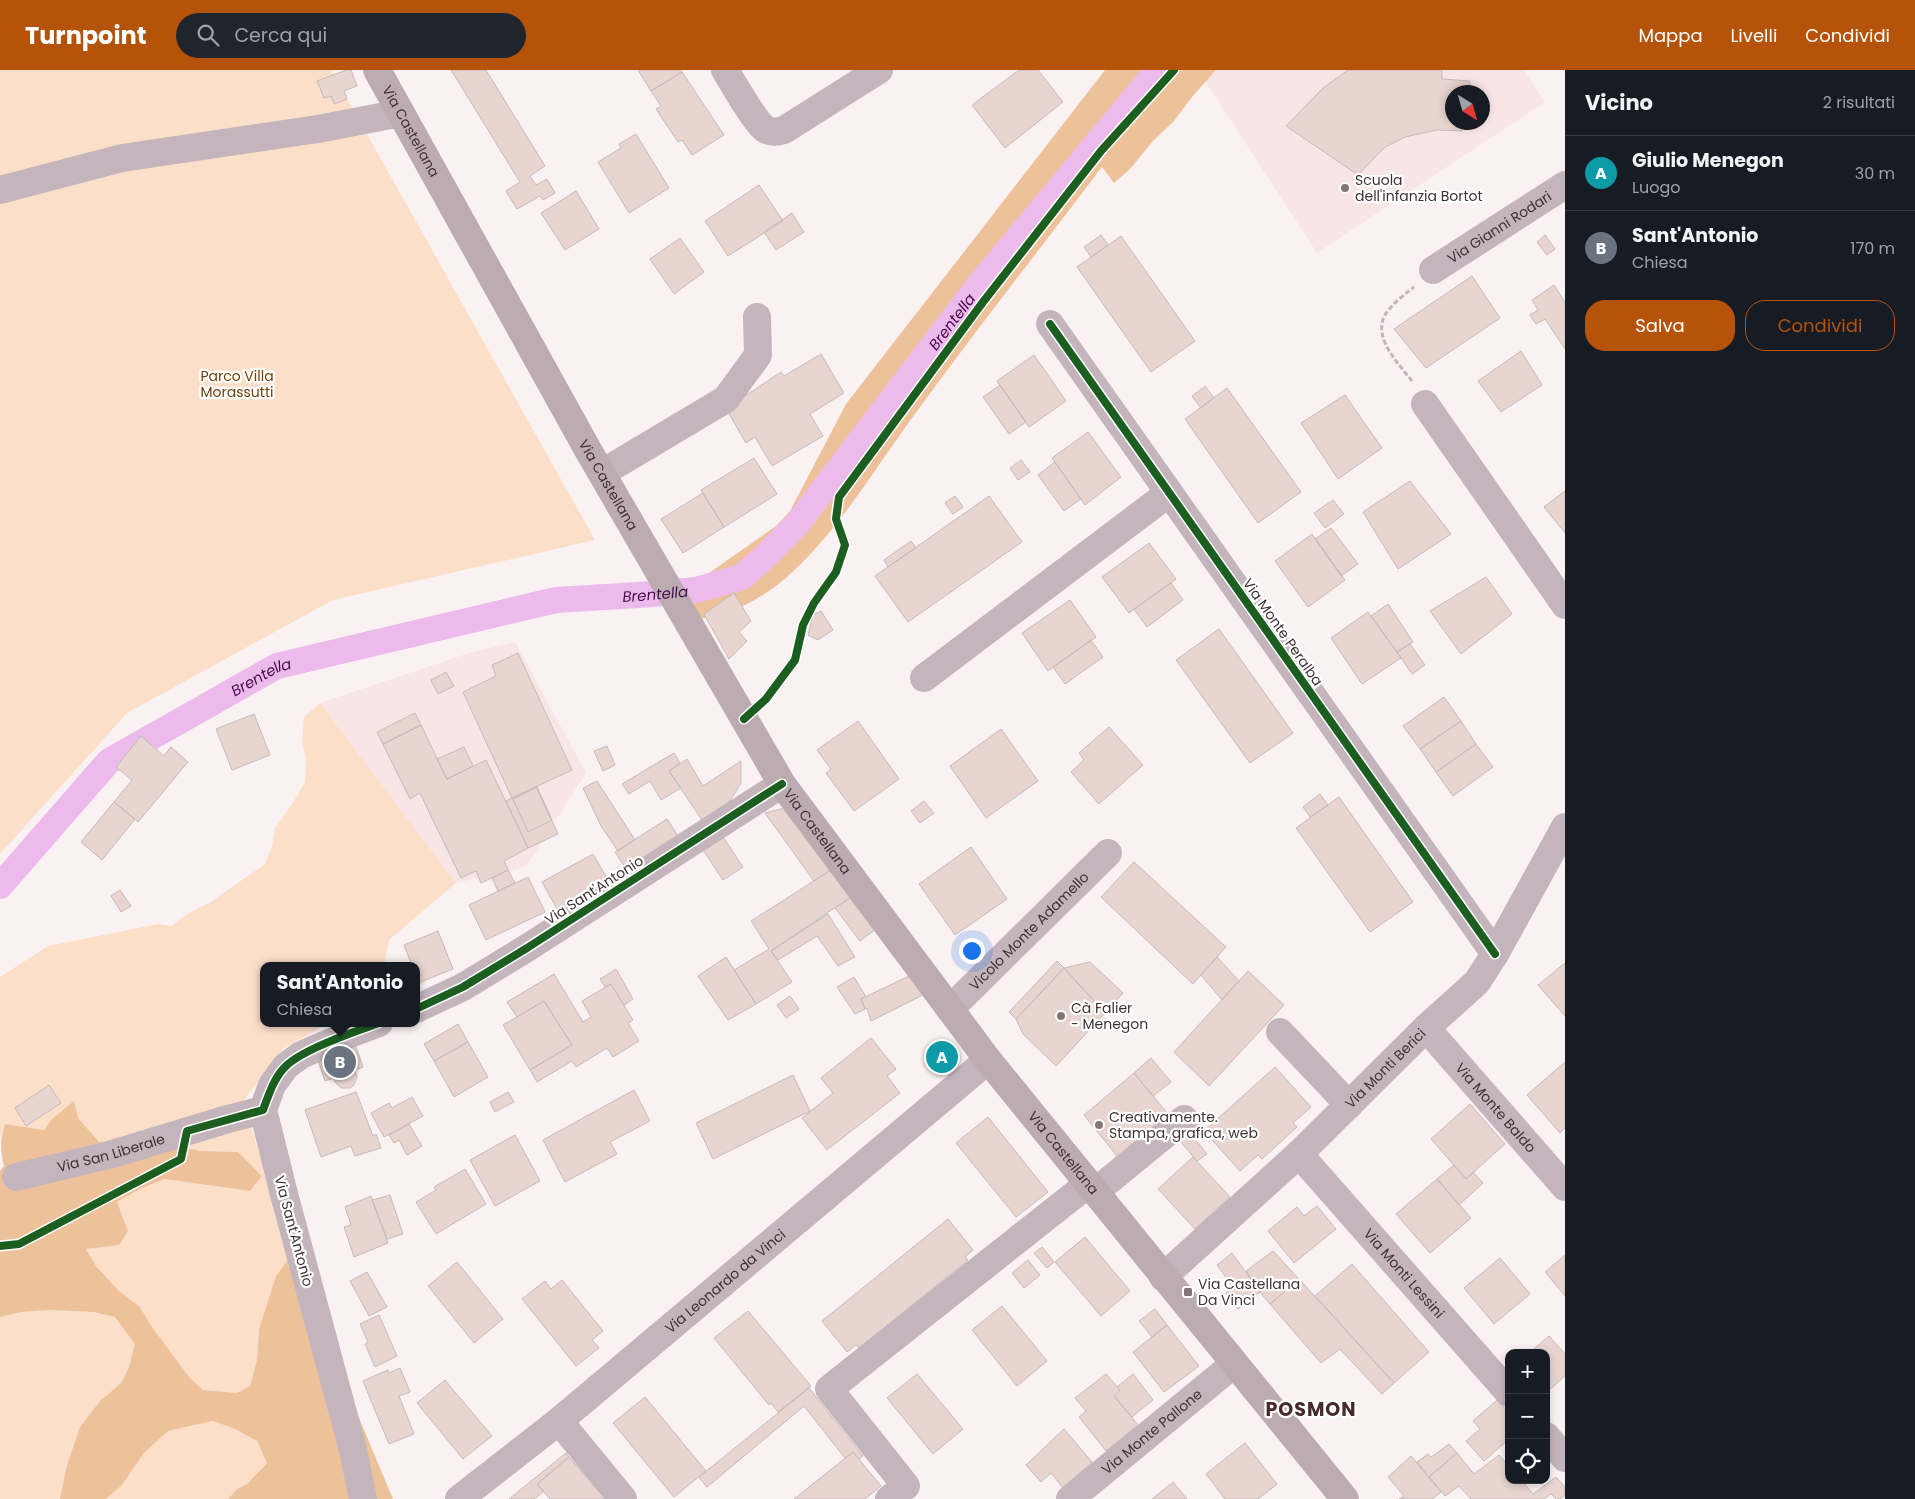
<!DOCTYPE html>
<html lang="it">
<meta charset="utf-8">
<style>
:root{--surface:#171b24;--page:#20242c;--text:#f1f3f6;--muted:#9ea1a6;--line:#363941;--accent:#b45309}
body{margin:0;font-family:Poppins,sans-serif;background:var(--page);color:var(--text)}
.controls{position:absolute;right:15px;bottom:15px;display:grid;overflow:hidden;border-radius:10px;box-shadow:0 2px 8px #0003}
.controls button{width:45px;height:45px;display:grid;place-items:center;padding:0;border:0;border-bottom:1px solid var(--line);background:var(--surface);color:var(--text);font:25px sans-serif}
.compass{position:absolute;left:1445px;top:15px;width:45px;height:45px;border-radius:50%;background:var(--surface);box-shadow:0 2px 8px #0003;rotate:143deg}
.you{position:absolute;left:971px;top:880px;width:18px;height:18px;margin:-12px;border:4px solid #fff;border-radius:50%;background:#1a73e8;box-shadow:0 0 0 8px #1a73e833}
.badge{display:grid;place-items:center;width:32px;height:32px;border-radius:50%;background:var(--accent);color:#fff;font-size:16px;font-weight:700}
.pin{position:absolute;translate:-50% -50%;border:2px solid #fff;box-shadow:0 1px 5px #0006}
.popup{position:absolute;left:260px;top:892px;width:160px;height:65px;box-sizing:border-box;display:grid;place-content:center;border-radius:10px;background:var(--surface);filter:drop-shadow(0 1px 4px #0005);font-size:16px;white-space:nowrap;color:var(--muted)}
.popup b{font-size:19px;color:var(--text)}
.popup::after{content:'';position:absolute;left:50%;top:100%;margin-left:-10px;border:10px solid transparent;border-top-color:var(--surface)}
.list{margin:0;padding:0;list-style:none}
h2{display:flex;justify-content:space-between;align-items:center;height:65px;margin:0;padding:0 20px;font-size:21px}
h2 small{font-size:16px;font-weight:400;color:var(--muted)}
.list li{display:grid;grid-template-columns:32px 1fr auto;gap:15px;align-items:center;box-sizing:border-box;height:75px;padding:0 20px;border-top:1px solid var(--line)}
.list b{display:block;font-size:19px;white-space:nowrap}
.list p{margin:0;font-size:16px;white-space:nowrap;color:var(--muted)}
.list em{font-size:16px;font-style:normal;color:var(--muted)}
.actions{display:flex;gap:10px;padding:15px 20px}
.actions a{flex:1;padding:11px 0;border:1px solid var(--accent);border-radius:20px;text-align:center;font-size:18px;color:var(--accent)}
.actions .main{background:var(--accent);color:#fff}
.icon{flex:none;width:28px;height:28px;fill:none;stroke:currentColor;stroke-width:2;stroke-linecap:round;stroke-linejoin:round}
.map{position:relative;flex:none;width:1565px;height:1429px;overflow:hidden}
header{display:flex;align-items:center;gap:30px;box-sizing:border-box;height:70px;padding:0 25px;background:var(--accent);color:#fff}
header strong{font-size:24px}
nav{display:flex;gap:28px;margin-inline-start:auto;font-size:18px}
.search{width:350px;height:45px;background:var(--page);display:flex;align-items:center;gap:12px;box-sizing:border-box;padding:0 18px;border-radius:28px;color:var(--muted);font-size:19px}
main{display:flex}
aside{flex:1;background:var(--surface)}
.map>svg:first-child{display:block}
.built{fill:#f8e5e6;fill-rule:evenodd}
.green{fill:#fcdfc8}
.forest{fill:#edc29b}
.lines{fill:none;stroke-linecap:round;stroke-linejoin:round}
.canal{stroke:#ecbbec;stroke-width:26}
.building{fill:#e8d5d0;stroke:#c4bab9}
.path{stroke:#c0b6b9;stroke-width:3;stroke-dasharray:5 2.5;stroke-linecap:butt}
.minor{stroke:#c3b5bb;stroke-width:28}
.major{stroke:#bcacb2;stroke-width:28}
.cycleway-casing{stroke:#fff;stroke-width:11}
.cycleway{stroke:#1b5e20;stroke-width:8}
.poi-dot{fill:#817576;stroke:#fff;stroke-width:2}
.labels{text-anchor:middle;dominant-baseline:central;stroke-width:4.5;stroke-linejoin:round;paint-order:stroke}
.street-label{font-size:14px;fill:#403233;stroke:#fff}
.poi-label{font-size:14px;fill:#403233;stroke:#fff;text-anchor:start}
.park-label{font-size:14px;fill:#6e3f05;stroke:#fff}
.water-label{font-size:15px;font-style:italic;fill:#470a4c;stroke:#fff}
.district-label{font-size:19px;font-weight:bold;letter-spacing:1px;fill:#45292b;stroke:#fff}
</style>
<header>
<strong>Turnpoint</strong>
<div class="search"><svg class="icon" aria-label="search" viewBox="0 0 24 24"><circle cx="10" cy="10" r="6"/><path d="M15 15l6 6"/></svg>Cerca qui</div>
<nav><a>Mappa</a><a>Livelli</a><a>Condividi</a></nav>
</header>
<main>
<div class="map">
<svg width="1565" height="1429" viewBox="0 0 1565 1429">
<rect width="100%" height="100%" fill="#faf2f2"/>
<path class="built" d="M1198,0H1524L1545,32L1317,183ZM1452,22H1482V52H1452Z
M515,572L586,703L526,797L456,813L320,633L469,583Z"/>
<path class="green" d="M0,0H331L595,470L333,530L127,643L0,784Z
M320,633L456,813L389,870L384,896H264V953H329L284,978L243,1031L291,1186L259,1259L257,1290L250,1316L237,1323L203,1320L190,1308L152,1257L140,1237L119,1221L96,1196L86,1179L128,1161L117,1132L138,1120L164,1109L250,1121L262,1106L238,1082L201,1081L178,1076L121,1071L98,1072L78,1048L52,1049L44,1060L5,1054L0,1068V907L48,876L158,854L171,856L189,843L209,833L265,794L272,776L275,758L294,731L305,712L306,690L302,670L304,647Z
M51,1240L93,1242L115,1247L136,1274L129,1297L121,1313L100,1331L80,1357L67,1395L61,1429H0V1247L21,1242Z
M213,1351L235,1359L257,1371L267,1393L247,1414L237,1419L228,1429H106L122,1415L144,1383L168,1361Z"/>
<path class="forest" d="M1105,0H1216L1192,27L1174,51L1153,71L1130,99L1114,113L1102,97C1040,179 976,260 915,344C875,398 838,462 787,507C763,528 732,545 700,549L681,517L699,510L776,456L790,441L846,334Z
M74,1031L78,1048L99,1072L121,1071L178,1076L201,1081L238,1082L262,1106L250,1121L164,1109L138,1120L117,1132L128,1161L119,1175L86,1179L96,1196L119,1221L140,1237L152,1257L190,1308L203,1320L237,1323L250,1316L257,1290L259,1259L276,1206L291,1186L393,1429H228L237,1419L247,1414L267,1393L257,1371L235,1359L213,1351L168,1361L144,1383L122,1415L106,1429H60L67,1395L80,1357L100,1331L121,1313L129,1297L135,1274L115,1247L93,1242L50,1240L21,1242L0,1247V1101L4,1096C0,1080 0,1069 5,1054L44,1060L52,1049Z"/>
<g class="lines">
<path class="canal" id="s1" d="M0,816L109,691L277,596L556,530L639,525L696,520L742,507L768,484L798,453L979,215L1158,0"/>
</g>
<path class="building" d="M346,0H351L357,16L344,21L347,29L334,34L331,26L324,28L317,11Z
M451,0H486L545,96L530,106L536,115L547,109L555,123L543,130L540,126L517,139L506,121L520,112Z
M638,0H681L682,2L651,21Z
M1019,0H1038L1063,32L1005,78L972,35Z
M1348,0H1442V9L1470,11L1468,22H1452V52H1463L1462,61L1437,60L1405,67L1385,77L1358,105L1286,56L1323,18Z
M682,2L724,65L692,85L682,70L678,72L656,39L661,36L651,21Z
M636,64L669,118L629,143L598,92L621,78L619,74Z
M759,115L783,151L728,186L705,151Z
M576,121L599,159L565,180L541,143Z
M792,143L804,162L776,180L764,162Z
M1101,165L1108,175L1091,187L1084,177Z
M1545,165L1555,179L1547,185L1537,172Z
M1121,166L1195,271L1151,302L1077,197Z
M680,168L704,202L674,224L650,189Z
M1472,206L1500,248L1426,298L1394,259Z
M1554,215L1565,232V279L1545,249L1536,254L1530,245L1538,240L1532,230Z
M1521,281L1542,315L1501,342L1478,311Z
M821,284L844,323L810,344L823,366L772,396L755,367L746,373L728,342L733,334L781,302L784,306Z
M1034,285L1066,331L1029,357L997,311Z
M1000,315L1026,352L1009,364L983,327Z
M1205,316L1214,328L1201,338L1192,326Z
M1227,318L1301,422L1258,453L1185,349Z
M1345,325L1382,378L1338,409L1301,353Z
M1088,362L1121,407L1085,435L1052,388Z
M754,388L777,424L724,457L701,420Z
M1021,390L1030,402L1018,410L1010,398Z
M1055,392L1081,429L1064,441L1038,405Z
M1410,411L1451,464L1398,499L1363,442Z
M1565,421V463L1544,437Z
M703,423L724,457L683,483L661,449Z
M955,426L963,437L953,444L945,433Z
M989,426L1022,472L908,552L875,506Z
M1333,430L1344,444L1325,458L1314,443Z
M1331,458L1358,494L1341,506L1315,469Z
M1312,464L1345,510L1308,537L1275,491Z
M911,471L916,478L888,497L884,490Z
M1149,473L1176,509L1129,543L1102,507Z
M1486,507L1512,544L1461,584L1430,541Z
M1171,513L1183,530L1147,557L1134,539Z
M734,523L751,551L739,562L747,571L729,589L704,544Z
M1070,530L1096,567L1048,601L1022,563Z
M1388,534L1413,572L1397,582L1371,546Z
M821,541L833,560L818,570L808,565L813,545Z
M1368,542L1401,588L1362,614L1331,568Z
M1219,559L1293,663L1250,693L1176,590Z
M1091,570L1103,587L1065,614L1053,597Z
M1410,574L1425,595L1412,604L1397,582Z
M518,583L572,700L512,728L463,622L496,606L492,595Z
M446,602L454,616L438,624L431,610Z
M1444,627L1461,651L1420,679L1403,656Z
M415,643L421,655L383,674L377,662Z
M254,644L270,685L232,700L216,659Z
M858,651L899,709L854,741L826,703L831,699L817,680Z
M1461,651L1476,674L1436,702L1420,679Z
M421,655L447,709L486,690L528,778L504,791L508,800L481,813L476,801L461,808L420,723L410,729L383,674Z
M1109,657L1143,695L1099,734L1071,702L1084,690L1079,683Z
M1001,659L1038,711L986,748L950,696Z
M141,666L164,686L171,677L188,692L138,752L114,732L132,710L116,697Z
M1476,674L1493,697L1453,726L1436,702Z
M607,676L615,695L603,701L594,681Z
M464,677L473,696L447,709L437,689Z
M674,683L680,693L669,701L681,718L661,730L650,711L629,724L622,714Z
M687,689L703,716L741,691V713L730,731L702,750L669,701Z
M597,711L635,770L618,781L601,756L583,718Z
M536,717L558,764L528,778L506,731Z
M537,717L552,750L528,762L513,729Z
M1320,724L1328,735L1310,747L1303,737Z
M1339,727L1413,832L1370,862L1296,758Z
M924,731L934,743L920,753L911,741Z
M114,732L135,749L102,790L81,772Z
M785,738L831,800L814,811L765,743Z
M667,749L678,766L626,799L615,782Z
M719,761L743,797L723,810L699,774Z
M971,777L1007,829L955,865L919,814Z
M593,784L608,810L557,839L542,812Z
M1134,792L1226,877L1193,914L1101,827Z
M508,800L515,813L498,821L492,808Z
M831,800L851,827L771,881L792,912L756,934L734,900L769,879L751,851Z
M528,807L545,842L486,870L469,835Z
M120,820L131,836L121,842L111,826Z
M851,827L876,859L860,871L835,838Z
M828,844L855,887L838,896L817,866L778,890L771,881Z
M438,861L453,899L418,913L416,907V896H412L404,875Z
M726,887L756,934L728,950L698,906Z
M1217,887L1239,911L1222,930L1201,905Z
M1057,891L1064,898L1016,949L1009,942Z
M1090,892L1123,923L1105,943L1064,898Z
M1565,893V946L1538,915Z
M1064,898L1105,943L1056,996L1023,964L1016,949Z
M616,899L633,929L624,935L611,914L605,917L600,909Z
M1248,901L1284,935L1209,1016L1174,982Z
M554,904L583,952L591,947L582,931L611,914L633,950L628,953L639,971L613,987L607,978L576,997L572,991L537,1012L530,1000L572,975L544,931L517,947L507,932Z
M911,905L925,924L871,951L867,938L865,939L861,929Z
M854,907L866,927L861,929L865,939L855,944L837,917Z
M790,926L799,939L786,948L777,935Z
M544,931L572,975L530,1000L503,955Z
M458,954L468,972L434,991L424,974Z
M871,968L896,999L887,1006L900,1023L827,1080L802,1048L833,1023L821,1008Z
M468,972L488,1007L454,1027L434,991Z
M355,974L363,997L355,1000L357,1008L353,1016L350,1018H341L335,1012L334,1008L325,1011L317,987Z
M1151,988L1171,1012L1153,1026L1134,1003Z
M1565,992V1058L1560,1063L1527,1025Z
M1275,997L1311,1037L1293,1053L1297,1057L1262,1089L1258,1085L1240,1101L1204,1061Z
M1134,1003L1172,1049L1121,1091L1084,1045Z
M793,1005L810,1041L713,1089L696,1053Z
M49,1015L61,1033L26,1056L15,1038Z
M634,1020L650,1051L610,1072L617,1084L565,1112L543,1070Z
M356,1022L373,1066L376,1064L381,1078L355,1086L351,1076L321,1087L305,1040Z
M508,1022L514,1032L495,1042L490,1032Z
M412,1027L423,1046L384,1067L371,1043L389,1033L392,1038Z
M1470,1034L1505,1074L1466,1109L1431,1069Z
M988,1047L1048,1122L1016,1147L956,1073Z
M1193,1049L1201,1059L1192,1066L1207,1084L1197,1091L1175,1065Z
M409,1054L422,1076L407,1085L399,1070L394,1073L389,1065Z
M515,1065L540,1111L495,1136L470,1090Z
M1193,1087L1230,1127L1195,1159L1158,1119Z
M1454,1095L1466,1109L1473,1102L1483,1113L1459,1135L1437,1109Z
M465,1099L486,1134L436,1164L416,1132L436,1120L434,1117Z
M1437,1109L1471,1148L1430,1183L1396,1144Z
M390,1125L403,1164L387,1169L372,1130Z
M371,1126L388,1173L354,1187L344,1157L351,1155L345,1137Z
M1317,1136L1336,1159L1294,1193L1268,1161L1297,1137L1304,1146Z
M948,1149L973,1180L965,1187L968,1190L859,1278L856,1275L847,1282L822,1251Z
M1085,1167L1130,1221L1101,1246L1055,1192Z
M1042,1177L1054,1192L1047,1198L1034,1183Z
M1273,1181L1299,1209L1270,1234L1260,1222L1246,1201Z
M1232,1183L1260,1222L1238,1239L1226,1223L1233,1217L1217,1195Z
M1565,1185V1226L1545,1202Z
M1500,1188L1530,1224L1494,1254L1464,1218Z
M1028,1190L1040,1205L1024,1218L1012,1203Z
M457,1192L503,1249L474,1273L428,1216Z
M1352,1194L1429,1282L1394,1313L1315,1226Z
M367,1202L387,1237L369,1246L350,1211Z
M1299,1209L1394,1313L1382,1324L1340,1279L1321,1293L1270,1234Z
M562,1210L603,1261L592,1270L599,1278L576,1296L522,1229L545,1211L551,1219Z
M1002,1236L1047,1291L1017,1316L972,1260Z
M1155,1239L1167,1255L1152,1267L1139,1251Z
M748,1241L811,1316L778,1342L771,1333L769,1335L714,1268Z
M379,1245L397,1286L375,1297L365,1274L368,1272L360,1254Z
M1167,1255L1199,1296L1164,1322L1133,1282Z
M1549,1266L1565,1284V1306L1548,1321L1546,1319V1283H1529Z
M400,1298L410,1322L399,1326L414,1364L389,1374L363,1311L388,1300L389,1303Z
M917,1304L963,1359L933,1384L887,1328Z
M1106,1304L1120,1320L1114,1326L1138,1355L1106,1381L1079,1347L1086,1341L1075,1328Z
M1133,1304L1153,1330L1132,1347L1114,1326L1120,1320L1117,1317Z
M445,1310L492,1366L463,1389L417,1333Z
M809,1318L863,1386L859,1389L853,1382L845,1388L804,1336L707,1417L699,1407Z
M645,1327L706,1401L674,1427L613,1353Z
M1497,1330L1509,1343V1369L1484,1391L1466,1371L1480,1359L1473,1351Z
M1064,1359L1092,1392L1063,1418L1051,1403L1041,1412L1026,1395Z
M1245,1373L1277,1414L1258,1429H1225L1206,1404Z
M1449,1374L1457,1383L1429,1407L1417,1392L1428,1384L1431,1387Z
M853,1382L881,1416L865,1429H794Z
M566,1383L569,1387L537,1414L544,1421L534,1429H509Z
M1457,1383L1474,1404L1499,1385L1509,1396V1410H1521L1533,1424L1556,1407L1565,1417V1425L1560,1429H1556L1551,1424L1544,1429H1471L1459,1416L1445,1426L1429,1407Z
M1411,1386L1441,1422L1432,1429H1399L1404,1426L1388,1407Z
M569,1387L605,1429H550L537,1414Z
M1173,1412L1187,1429H1152Z"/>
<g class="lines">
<path class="path" d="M1412,311C1399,294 1374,270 1384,247C1390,235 1404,225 1414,217"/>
<g class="minor">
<path d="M725,0C733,13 755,52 765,59C771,63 777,62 784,60L879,0"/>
<path d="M0,120L122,88L318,59L401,43"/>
<path id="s2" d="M1433,200L1565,115"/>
<path d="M1050,254L1495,884"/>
<path d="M1425,334L1565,535"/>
<path d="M602,403L726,329L758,285L757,247"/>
<path d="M924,608L1169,423"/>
<path d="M416,939L463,917L527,878L782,714"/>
<path id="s3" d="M950,939L1108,783"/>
<path id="s4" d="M1426,958L1565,1117"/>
<path d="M1280,962L1349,1035"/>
<path id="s5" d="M1299,1084L1509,1323"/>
<path id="s6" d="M16,1107L109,1085L228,1049L263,1040"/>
<path d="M1095,1122L1184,1049"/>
<path id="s7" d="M1163,1207L1299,1084L1426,958L1477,912L1495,884L1565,757"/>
<path d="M559,1351L623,1429"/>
<path d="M1546,1366L1565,1388"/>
<path d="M363,1429L353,1380L284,1124L263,1040L272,1015L286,996L301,985L352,963L379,953"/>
<path id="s8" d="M459,1429L559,1351L988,990"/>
<path d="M889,1429L906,1416L829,1319L1088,1114"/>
<path id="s9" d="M1070,1429L1234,1294"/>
</g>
<path class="major" id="s10" d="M377,0L588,380L782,714L988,990L1345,1429"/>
<g class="cycleway-casing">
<path id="cycleway" d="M1050,254L1495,884
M744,649L766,629L795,590L803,555L814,533L836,502L845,475L836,449L839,427L983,232L1101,81L1174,0
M416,939L463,917L527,878L782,714
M0,1176L19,1174L181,1089L187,1061L263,1040C269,1024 274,1007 287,995C306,978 354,962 379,953"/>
</g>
<use href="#cycleway" class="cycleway"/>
</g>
<g class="poi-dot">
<circle cx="1345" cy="118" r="5"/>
<circle cx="1061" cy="946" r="5"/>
<circle cx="1099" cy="1055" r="5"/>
<rect x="1183" y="1217" width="10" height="10" rx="2.5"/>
</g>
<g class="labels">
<g class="street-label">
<text stroke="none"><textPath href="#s10" startOffset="70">Via Castellana</textPath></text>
<text stroke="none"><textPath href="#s2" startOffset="79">Via Gianni Rodari</textPath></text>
<text stroke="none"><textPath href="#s10" startOffset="475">Via Castellana</textPath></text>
<text transform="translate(1283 562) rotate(55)">Via Monte Peralba</text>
<text stroke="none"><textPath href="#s10" startOffset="880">Via Castellana</textPath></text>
<text transform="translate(594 820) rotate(-33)">Via Sant'Antonio</text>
<text stroke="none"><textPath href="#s3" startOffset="111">Vicolo Monte Adamello</textPath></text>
<text stroke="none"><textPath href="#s7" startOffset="305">Via Monti Berici</textPath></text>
<text stroke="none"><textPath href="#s4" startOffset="106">Via Monte Baldo</textPath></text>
<text stroke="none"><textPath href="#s6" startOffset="98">Via San Liberale</textPath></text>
<text stroke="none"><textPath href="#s10" startOffset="1285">Via Castellana</textPath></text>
<text transform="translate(294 1161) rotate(75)">Via Sant'Antonio</text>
<text stroke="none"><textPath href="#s5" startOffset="159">Via Monti Lessini</textPath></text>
<text stroke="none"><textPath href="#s8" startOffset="344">Via Leonardo da Vinci</textPath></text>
<text stroke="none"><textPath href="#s9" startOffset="106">Via Monte Pallone</textPath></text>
</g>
<g class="poi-label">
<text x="1355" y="110">Scuola<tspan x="1355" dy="16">dell'infanzia Bortot</tspan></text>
<text x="1071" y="938">Cà Falier<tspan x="1071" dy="16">- Menegon</tspan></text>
<text x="1109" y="1047">Creativamente.<tspan x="1109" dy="16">Stampa, grafica, web</tspan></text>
<text x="1198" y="1214">Via Castellana<tspan x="1198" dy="16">Da Vinci</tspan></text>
</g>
<g class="park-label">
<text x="237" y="306">Parco Villa<tspan x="237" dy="16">Morassutti</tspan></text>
</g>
<g class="water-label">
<text stroke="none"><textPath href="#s1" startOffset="1165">Brentella</textPath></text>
<text stroke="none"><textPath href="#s1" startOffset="745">Brentella</textPath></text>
<text stroke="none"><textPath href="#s1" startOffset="340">Brentella</textPath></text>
</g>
<g class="district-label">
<text x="1311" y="1339">POSMON</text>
</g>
</g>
</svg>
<div class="controls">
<button>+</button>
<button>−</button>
<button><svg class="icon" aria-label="locate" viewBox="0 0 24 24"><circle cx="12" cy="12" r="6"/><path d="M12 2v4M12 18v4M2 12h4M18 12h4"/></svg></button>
</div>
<svg class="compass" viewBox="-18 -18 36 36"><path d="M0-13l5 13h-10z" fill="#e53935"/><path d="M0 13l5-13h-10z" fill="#9ea1a6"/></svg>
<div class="you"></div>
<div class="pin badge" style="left:942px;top:987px;background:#0f9aa8">A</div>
<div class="pin badge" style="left:340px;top:992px;background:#6b7280">B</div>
<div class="popup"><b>Sant'Antonio</b>Chiesa</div>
</div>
<aside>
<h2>Vicino<small>2 risultati</small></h2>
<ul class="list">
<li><span class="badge" style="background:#0f9aa8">A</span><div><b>Giulio Menegon</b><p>Luogo</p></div><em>30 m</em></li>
<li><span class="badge" style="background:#6b7280">B</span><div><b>Sant'Antonio</b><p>Chiesa</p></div><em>170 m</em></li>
</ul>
<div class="actions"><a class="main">Salva</a><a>Condividi</a></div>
</aside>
</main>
